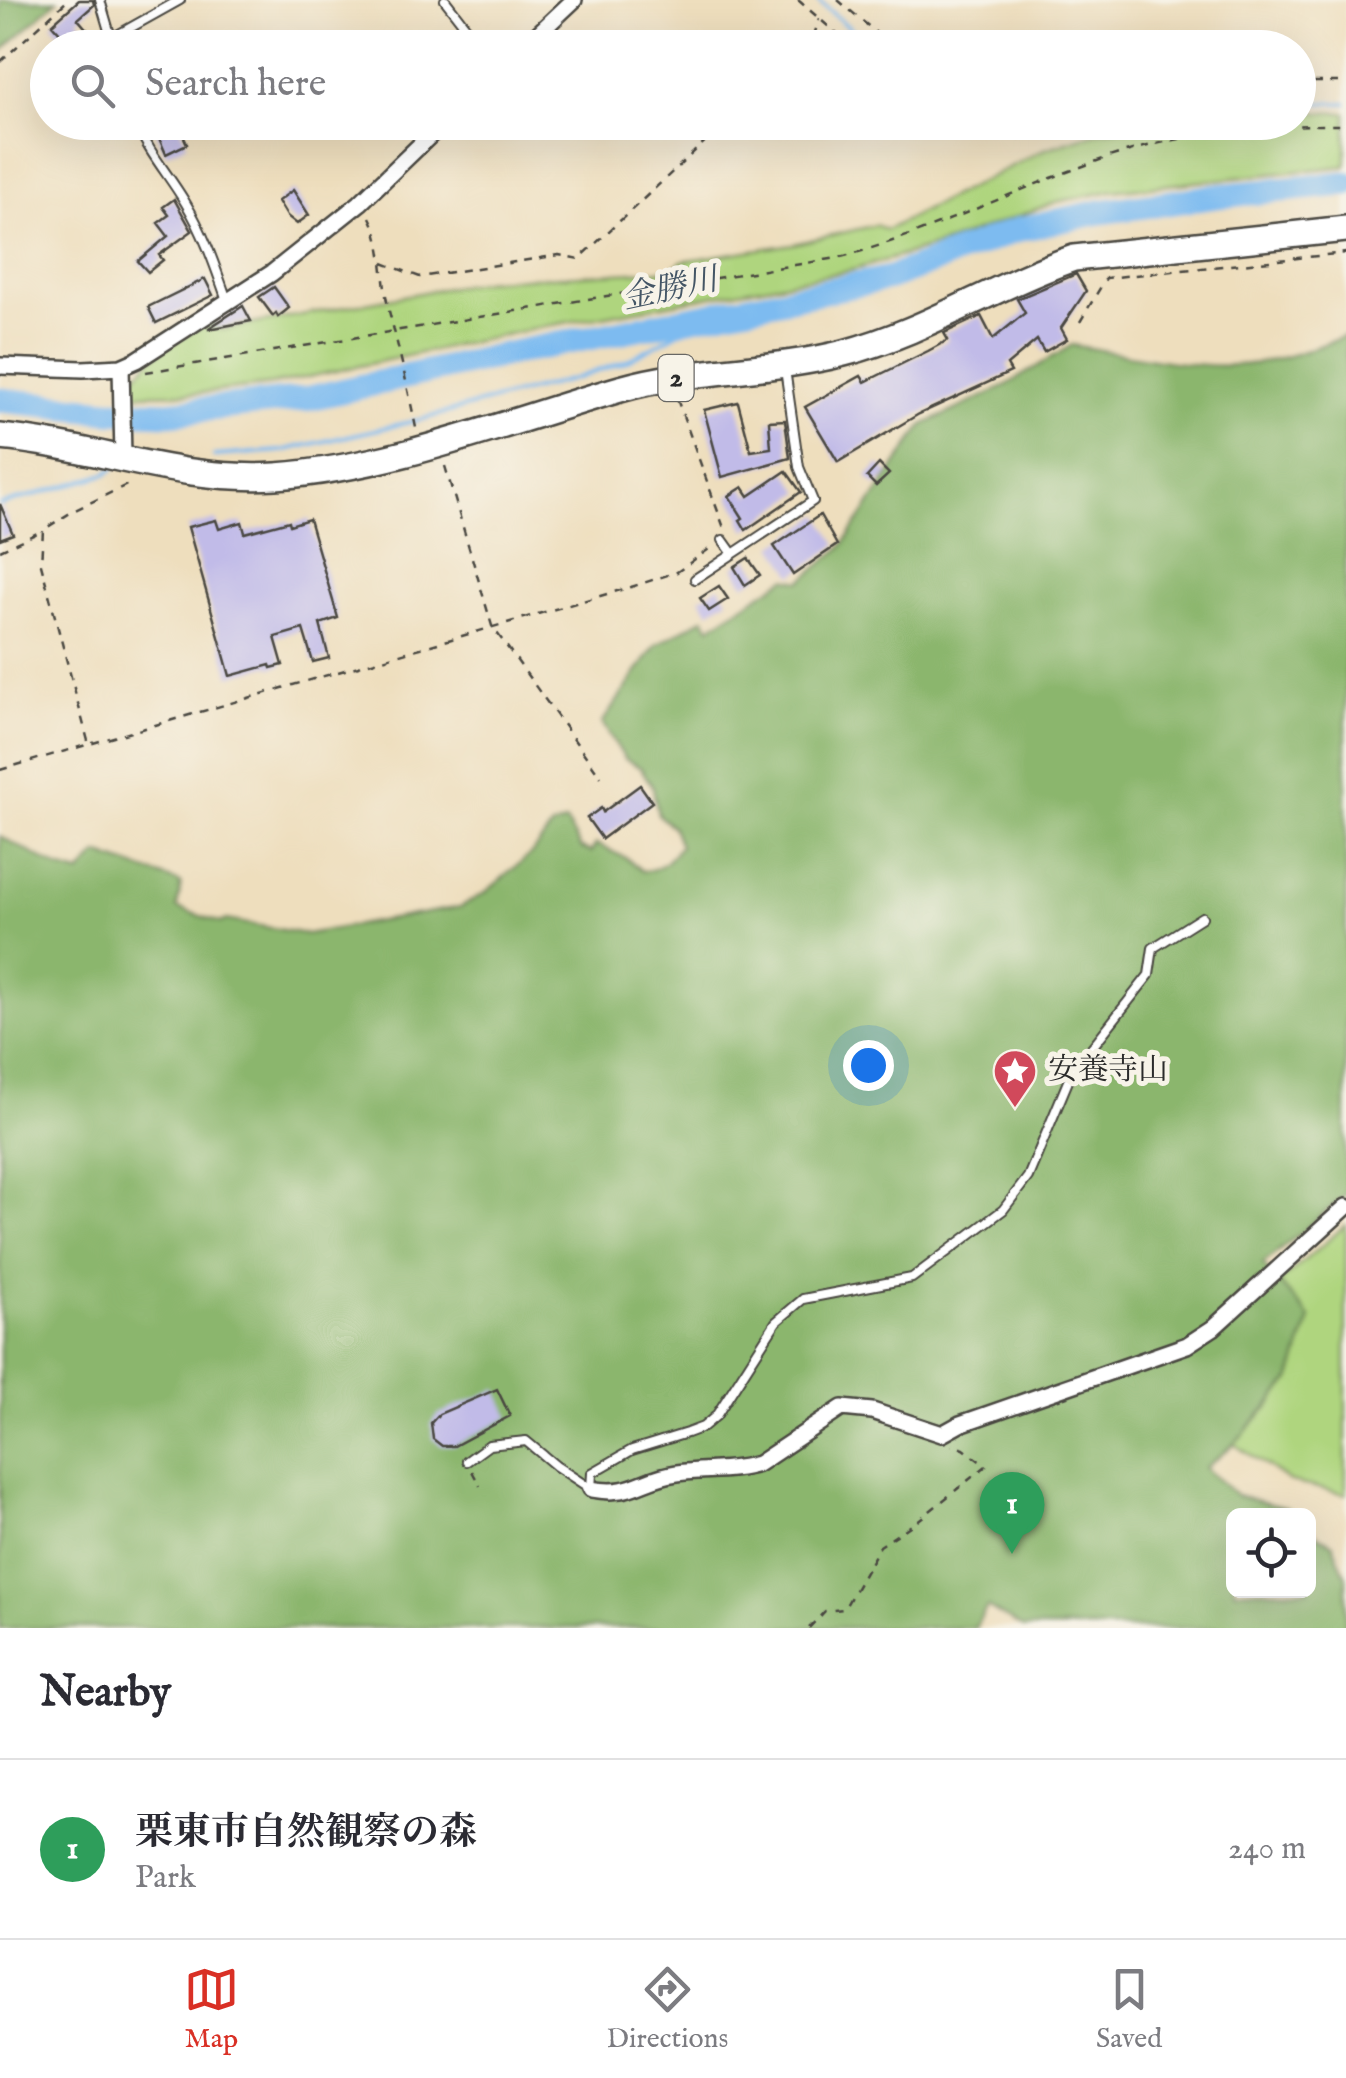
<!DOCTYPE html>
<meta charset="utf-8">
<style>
:root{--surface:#fff;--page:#f7f7f7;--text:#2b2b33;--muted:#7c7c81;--line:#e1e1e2;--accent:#d93025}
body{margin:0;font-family:"IM FELL English","Noto Serif JP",serif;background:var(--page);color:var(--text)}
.controls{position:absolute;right:30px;bottom:30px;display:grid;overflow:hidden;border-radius:15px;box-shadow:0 10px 40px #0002}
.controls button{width:90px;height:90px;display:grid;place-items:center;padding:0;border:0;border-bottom:2px solid var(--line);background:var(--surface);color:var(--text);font:50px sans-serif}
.you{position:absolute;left:868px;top:1065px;width:35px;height:35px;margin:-25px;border:8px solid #fff;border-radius:50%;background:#1a73e8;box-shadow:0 0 0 15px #1a73e833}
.badge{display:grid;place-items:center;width:65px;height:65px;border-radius:50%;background:var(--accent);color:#fff;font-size:32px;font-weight:700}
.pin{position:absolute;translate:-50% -82px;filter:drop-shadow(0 2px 5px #0008)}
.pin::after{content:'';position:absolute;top:52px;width:35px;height:30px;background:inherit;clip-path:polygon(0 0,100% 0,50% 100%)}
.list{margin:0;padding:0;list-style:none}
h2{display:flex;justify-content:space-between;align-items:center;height:130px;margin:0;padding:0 40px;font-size:42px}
h2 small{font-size:32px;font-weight:400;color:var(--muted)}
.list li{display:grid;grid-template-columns:65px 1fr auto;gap:30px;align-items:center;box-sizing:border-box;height:180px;padding:0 40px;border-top:2px solid var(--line)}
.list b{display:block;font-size:38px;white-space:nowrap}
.list p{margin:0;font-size:32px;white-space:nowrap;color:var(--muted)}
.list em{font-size:32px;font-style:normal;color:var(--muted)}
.icon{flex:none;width:55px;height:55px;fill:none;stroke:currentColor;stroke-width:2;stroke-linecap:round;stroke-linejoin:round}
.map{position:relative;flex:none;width:1346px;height:1628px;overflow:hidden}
.search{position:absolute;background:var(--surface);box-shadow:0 10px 40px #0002;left:30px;right:30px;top:30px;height:110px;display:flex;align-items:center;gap:25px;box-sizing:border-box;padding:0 35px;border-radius:55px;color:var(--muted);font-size:38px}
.sheet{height:310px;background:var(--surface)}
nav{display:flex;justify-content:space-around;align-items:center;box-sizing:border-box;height:140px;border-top:2px solid var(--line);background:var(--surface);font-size:28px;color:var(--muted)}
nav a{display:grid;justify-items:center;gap:5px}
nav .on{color:var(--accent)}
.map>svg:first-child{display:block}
.green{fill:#afd57e;stroke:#6d8054;stroke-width:2.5}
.forest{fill:#8bb66d;stroke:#5b704c;stroke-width:2.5}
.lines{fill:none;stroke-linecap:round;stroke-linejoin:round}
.stream{stroke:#7dbbf0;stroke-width:4}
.river{stroke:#7dbbf0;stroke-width:25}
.building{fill:#c1bbe8}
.service-casing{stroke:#484641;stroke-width:12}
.minor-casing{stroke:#484641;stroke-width:20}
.primary-casing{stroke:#484641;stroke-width:30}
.path{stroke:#484641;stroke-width:2.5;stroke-dasharray:8 8;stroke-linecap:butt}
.service{stroke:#fff;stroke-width:8}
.minor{stroke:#fff;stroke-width:15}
.primary{stroke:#fff;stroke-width:25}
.labels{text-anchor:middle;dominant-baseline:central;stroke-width:10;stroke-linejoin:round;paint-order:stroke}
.shield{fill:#f7f3e8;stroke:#686764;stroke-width:2.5}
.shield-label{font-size:28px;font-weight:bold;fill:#2b2b2b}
.poi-label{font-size:30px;fill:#2b2b2b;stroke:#f7f3e8;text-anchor:start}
.water-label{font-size:32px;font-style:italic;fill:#445666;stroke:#f7f3e8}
</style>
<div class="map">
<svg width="1346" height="1628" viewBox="0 0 1346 1628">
<rect width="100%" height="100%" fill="#f7f3e8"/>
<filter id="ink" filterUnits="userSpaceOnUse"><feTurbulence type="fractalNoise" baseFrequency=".01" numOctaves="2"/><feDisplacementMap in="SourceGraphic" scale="20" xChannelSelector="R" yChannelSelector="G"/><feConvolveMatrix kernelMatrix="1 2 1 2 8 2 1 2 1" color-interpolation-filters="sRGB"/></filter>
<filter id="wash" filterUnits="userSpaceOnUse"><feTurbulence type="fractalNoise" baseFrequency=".0048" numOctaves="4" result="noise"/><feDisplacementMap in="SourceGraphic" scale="40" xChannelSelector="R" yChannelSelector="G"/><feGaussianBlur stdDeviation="2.25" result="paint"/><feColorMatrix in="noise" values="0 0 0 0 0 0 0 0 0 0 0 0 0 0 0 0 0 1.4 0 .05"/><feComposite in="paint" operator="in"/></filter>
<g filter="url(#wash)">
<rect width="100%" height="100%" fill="#eedebd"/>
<path class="green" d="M1299,112L1346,113V166L1111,191L1056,202L948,242L849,271L542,327L271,385L201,393L130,394L129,381L163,348L213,320L220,330L489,280L670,270L682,261L793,244L876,225L886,230L1045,149L1102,131L1177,122H1298Z
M1346,1225V1494L1290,1482L1234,1444L1273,1402L1310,1318L1279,1282Z"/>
<path class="forest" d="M0,0H57L0,53Z
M1346,336V1195L1263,1264L1310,1318L1290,1381L1234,1444L1205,1468L1237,1496L1287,1508L1288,1515L1234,1516V1590H1308L1309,1530L1333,1544L1346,1577V1628H1023L987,1607L975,1628H0V836L59,868L80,874L98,854L181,883L177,908L221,923L226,920L306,934L460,907L486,892L531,854L552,827L566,822L581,848L591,852L596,844L626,858L642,871C660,871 669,860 680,846L673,827L658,815L653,788L641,768L625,759L602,723L656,645L704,618L710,627L786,578L801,581L841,548L923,425L1002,388L1072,345C1128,354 1201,372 1257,363C1288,358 1317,347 1346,336Z"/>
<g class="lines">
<path class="stream" d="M817,0L873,48
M1298,103H1346
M1026,122L1047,126L1092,122
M214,456L281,451L419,420L577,378L624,362L712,315
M0,505L106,474L114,468"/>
<path class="river" d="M0,400L108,411L168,413L305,399L513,353L890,278L1020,229L1100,212L1217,196L1346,184"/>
</g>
<g id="blocks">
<path class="building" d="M79,0H93L94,5L78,19L103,48H74L52,24Z
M152,122H177L187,144L166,154Z
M293,190L309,215L297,224L287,216L278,201Z
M174,199L192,231L159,255L163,260L148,272L138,261L168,236L158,223L169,215L163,207Z
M1076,274L1086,291L1061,328L1067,339L1044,352L1037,340L1007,365L1011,372L919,414L838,462L805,407L861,376L865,382L928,351L948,340L944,333L981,316L993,339L1025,313L1017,299Z
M205,279L213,295L156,323L148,307Z
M274,287L289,308L278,317L276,313L273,316L259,297Z
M243,306L251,321L209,329V328Z
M738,402L751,451L771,448L769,421L785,420L790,458L722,477L704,410Z
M879,464L889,474L876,486L867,477Z
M786,471L801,492L746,530L740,520L743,518L729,496L743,487L749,496Z
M0,504L13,534L0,539Z
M820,515L837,545L793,575L774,546Z
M309,519L338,618L320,624L329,658L313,662L303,629L275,637L283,665L271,668L270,665L230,676L188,527L216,520L219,529L242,522L245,533L289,521L290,525Z
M748,558L760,575L745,585L734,567Z
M719,586L728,599L709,611L700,598Z
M640,785L652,802L602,839L587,818L601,808L603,812Z
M497,1389L510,1416L454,1446H442L433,1439L431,1423L439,1414Z"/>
</g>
</g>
<g filter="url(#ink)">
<use href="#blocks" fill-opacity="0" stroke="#484641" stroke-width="2.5"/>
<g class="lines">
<g class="service-casing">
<path id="service" d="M100,0L114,48
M445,0L482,48
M112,38L180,0
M136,122C148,152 169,175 185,202C204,233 216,269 228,303
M723,540L733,554
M695,579L813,501L799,467L786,376
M467,1461L489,1445L526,1441L556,1466L591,1489
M591,1489L592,1473L632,1450L687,1433L703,1427L716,1416L776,1322L803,1299L912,1278L1003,1210L1028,1177L1071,1074L1149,975L1153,948L1202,917"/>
</g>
<g class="minor-casing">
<path id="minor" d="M523,48L574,0
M0,366L83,369L121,367
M123,457L121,367L137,360L272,273L360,203L444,122
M591,1489C633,1497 640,1478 677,1473C704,1469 732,1472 758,1464L842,1408L872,1411L942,1434L960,1424L1187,1345L1213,1328L1346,1207"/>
</g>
<g class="primary-casing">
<path id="primary" d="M0,437C96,446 178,482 276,476C391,468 509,421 620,389C692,368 771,372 844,353C925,332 995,285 1074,258L1346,229"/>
</g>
<path class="path" d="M798,0L853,48
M838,0L894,48
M803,48L813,39L819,19
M0,62L68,0
M1298,82H1346
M970,122L1020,140
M370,217C385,247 381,278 389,311C399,350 408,388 416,428
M383,263L420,277L559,255L579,259L726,122
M1080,322L1106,278L1346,253
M146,372L837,258C925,235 1004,194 1089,164C1170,134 1260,124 1346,125
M677,399L724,528
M445,466L492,626L601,777
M0,550L42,531
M88,741L41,564L43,530L75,510L131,483
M0,770L631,587L677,572L712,547
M472,1471L480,1486
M809,1628L825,1611L844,1609L880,1546L916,1522L986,1466L964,1449L952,1445"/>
<use href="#service" class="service"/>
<use href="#minor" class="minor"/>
<use href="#primary" class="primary"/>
</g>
</g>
<defs>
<g id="sight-pin" transform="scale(2.25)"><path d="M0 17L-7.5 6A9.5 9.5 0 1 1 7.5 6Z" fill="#d1495b" stroke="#f7f3e8"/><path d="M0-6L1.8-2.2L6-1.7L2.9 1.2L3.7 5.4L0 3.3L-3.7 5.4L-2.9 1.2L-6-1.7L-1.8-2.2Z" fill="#fff"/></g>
</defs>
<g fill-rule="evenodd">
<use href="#sight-pin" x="1015" y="1071"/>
</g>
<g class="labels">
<rect class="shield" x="658.5" y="355" width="35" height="46" rx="8"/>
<g class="shield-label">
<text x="676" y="378">2</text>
</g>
<g class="poi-label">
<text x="1048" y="1071">安養寺山</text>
</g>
<g class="water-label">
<text transform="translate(670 290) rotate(-12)">金勝川</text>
</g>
</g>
</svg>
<div class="controls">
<button><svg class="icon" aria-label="locate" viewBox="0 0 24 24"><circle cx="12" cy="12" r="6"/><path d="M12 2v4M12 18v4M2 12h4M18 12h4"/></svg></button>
</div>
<div class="you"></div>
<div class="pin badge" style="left:1012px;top:1554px;background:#2e9e5b">1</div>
<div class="search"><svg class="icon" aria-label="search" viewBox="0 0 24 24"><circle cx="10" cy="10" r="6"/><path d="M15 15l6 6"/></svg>Search here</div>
</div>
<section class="sheet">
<h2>Nearby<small></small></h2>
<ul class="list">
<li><span class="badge" style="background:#2e9e5b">1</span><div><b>栗東市自然観察の森</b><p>Park</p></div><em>240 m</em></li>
</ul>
</section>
<nav>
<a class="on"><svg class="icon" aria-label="map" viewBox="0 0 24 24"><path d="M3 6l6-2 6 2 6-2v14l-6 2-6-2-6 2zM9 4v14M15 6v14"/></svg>Map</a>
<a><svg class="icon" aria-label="directions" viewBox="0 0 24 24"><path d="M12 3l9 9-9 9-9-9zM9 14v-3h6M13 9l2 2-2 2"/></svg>Directions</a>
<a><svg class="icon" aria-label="saved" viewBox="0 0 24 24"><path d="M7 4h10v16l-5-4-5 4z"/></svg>Saved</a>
</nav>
